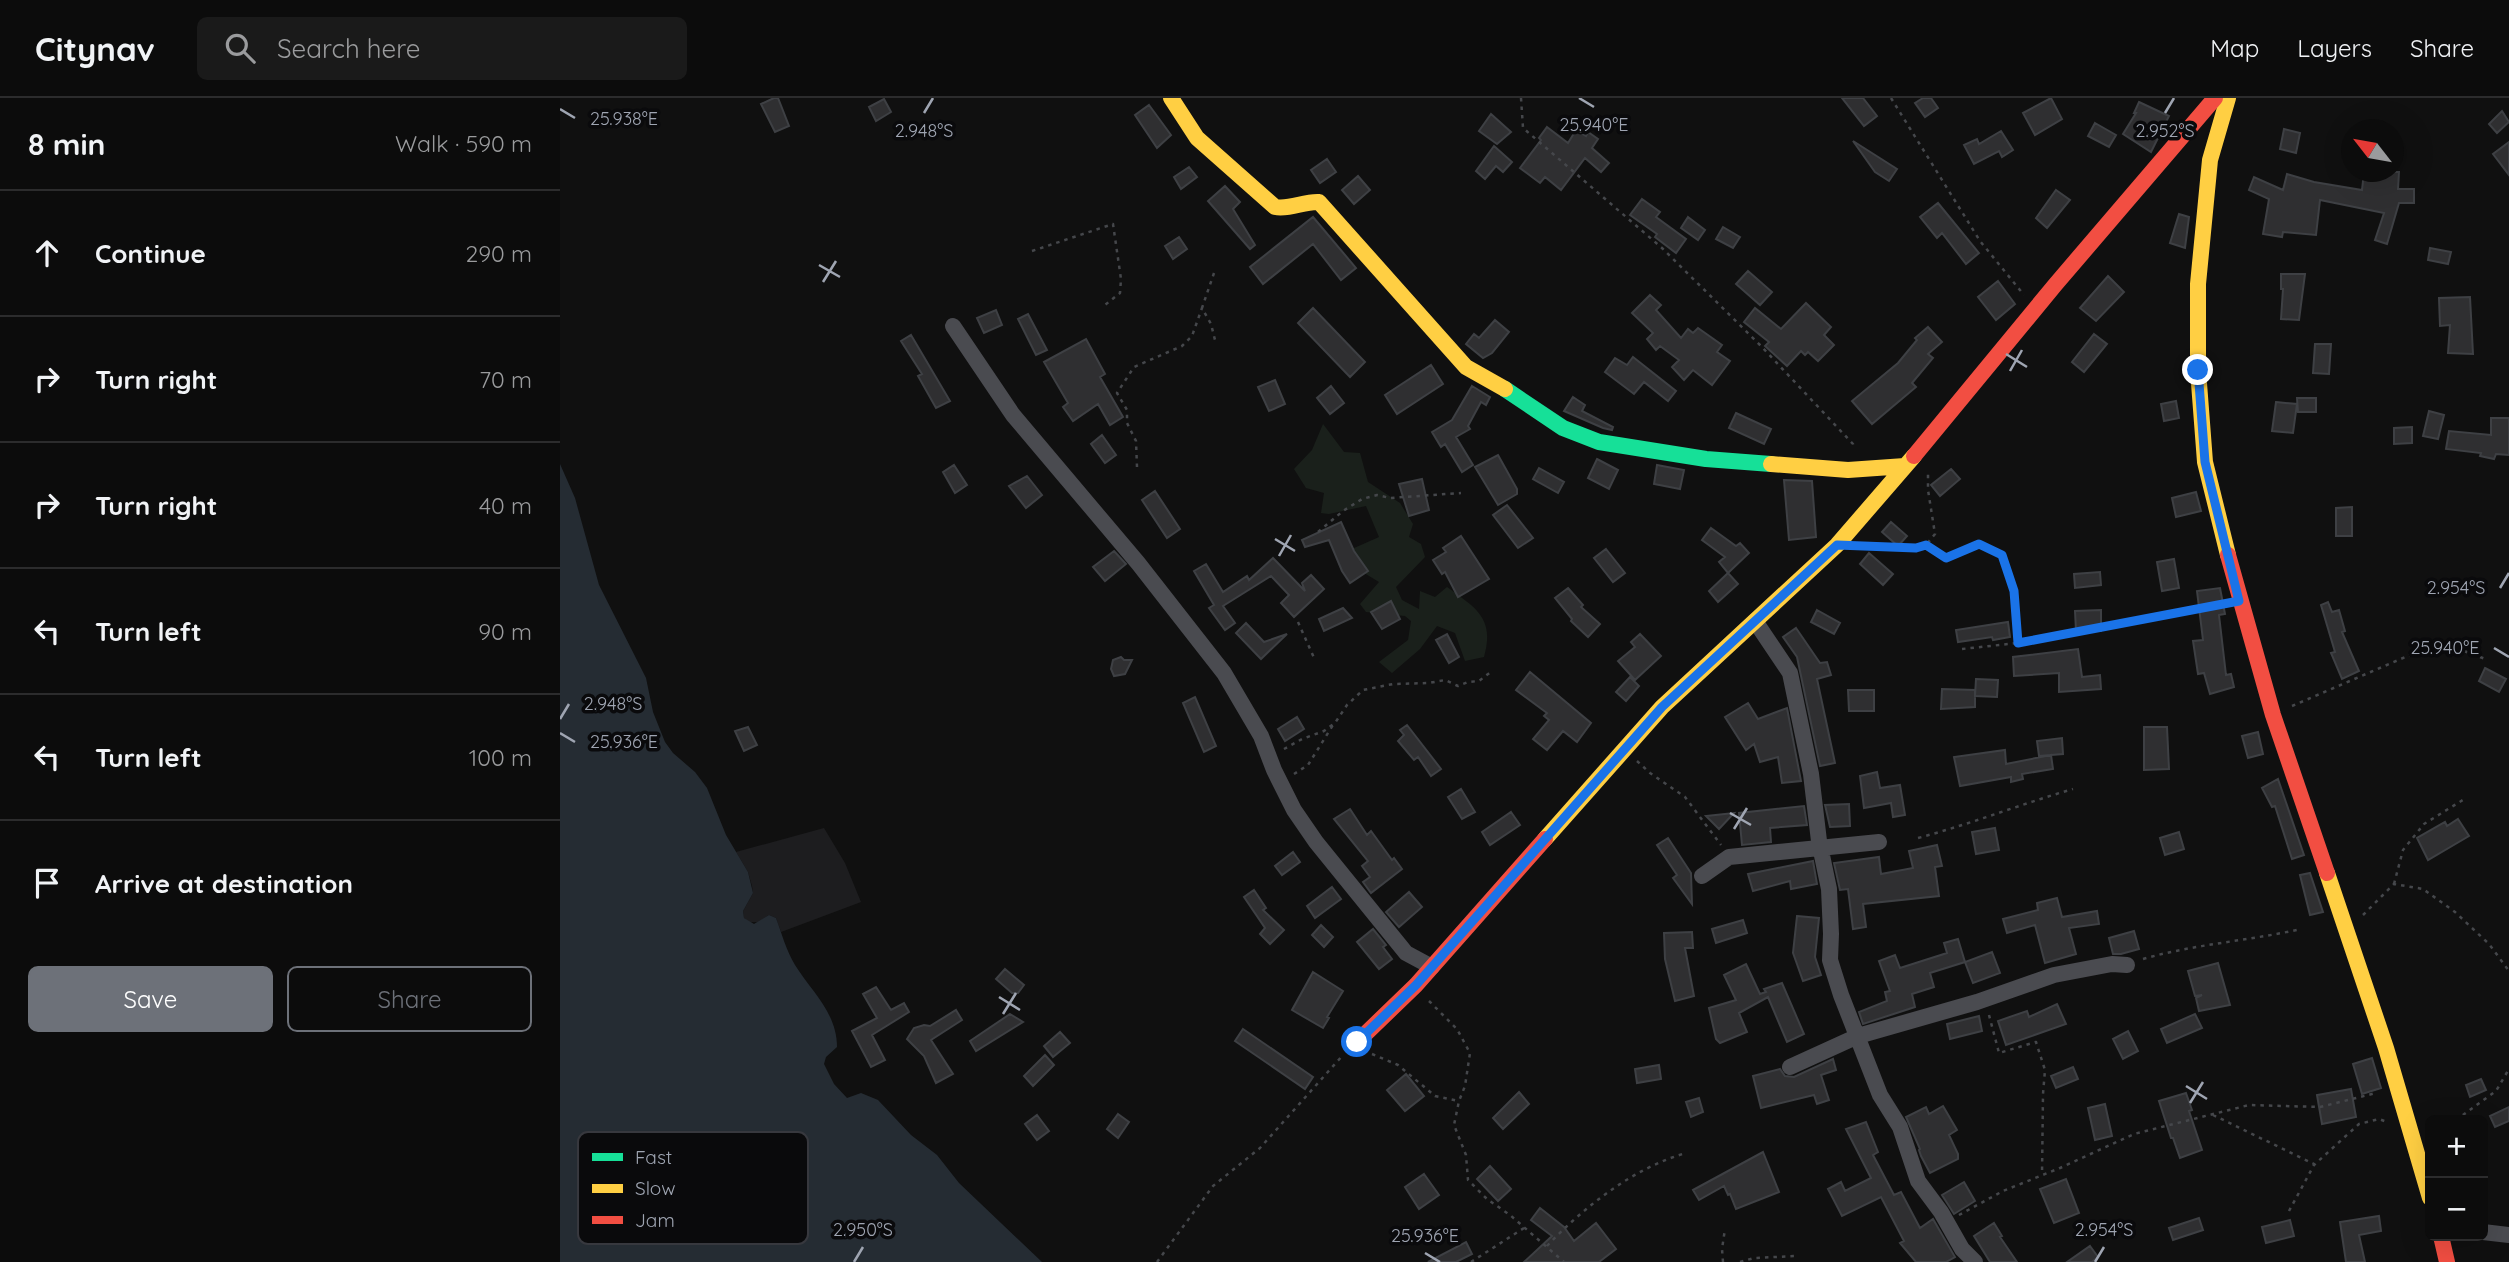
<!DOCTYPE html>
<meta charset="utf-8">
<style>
:root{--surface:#0c0c0c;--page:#1a1a1a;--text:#f1f3f6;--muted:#9a9b9d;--line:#2c2c2d;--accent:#6d7179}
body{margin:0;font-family:Quicksand,sans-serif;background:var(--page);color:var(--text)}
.controls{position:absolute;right:21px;bottom:21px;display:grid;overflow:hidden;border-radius:10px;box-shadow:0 7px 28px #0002}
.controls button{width:63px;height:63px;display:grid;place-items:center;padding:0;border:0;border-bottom:2px solid var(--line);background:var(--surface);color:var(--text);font:35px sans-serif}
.compass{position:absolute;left:1781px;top:21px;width:63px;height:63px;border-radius:50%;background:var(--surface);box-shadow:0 7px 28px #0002;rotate:301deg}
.stop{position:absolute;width:21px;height:21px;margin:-16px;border:5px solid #1a73e8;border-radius:50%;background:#fff}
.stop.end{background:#1a73e8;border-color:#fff;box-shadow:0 2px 7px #0008}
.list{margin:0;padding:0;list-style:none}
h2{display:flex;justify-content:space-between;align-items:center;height:91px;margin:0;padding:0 28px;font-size:30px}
h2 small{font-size:23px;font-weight:400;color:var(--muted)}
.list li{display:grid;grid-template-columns:46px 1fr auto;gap:21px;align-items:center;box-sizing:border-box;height:126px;padding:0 28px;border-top:2px solid var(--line)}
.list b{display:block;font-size:26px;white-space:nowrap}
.list em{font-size:23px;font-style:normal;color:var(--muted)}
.actions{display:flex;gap:14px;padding:21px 28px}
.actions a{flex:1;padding:16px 0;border:2px solid var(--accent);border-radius:10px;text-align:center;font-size:24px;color:var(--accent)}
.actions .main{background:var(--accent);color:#fff}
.icon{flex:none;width:38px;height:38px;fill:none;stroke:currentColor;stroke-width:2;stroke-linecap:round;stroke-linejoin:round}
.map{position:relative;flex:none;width:1949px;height:1164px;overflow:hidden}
header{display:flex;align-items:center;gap:42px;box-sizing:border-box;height:98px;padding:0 35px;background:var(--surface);border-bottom:2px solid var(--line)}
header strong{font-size:33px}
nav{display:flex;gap:38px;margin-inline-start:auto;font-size:24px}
.search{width:490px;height:63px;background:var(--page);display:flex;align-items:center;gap:18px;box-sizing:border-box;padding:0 24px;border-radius:10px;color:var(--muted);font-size:26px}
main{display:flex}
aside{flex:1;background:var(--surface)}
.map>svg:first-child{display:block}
.built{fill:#1d1d1f}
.green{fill:#1a201b}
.water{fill:#252c33}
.building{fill:#2f2f31;stroke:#3e4044;stroke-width:2}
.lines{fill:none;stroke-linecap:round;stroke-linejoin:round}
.path{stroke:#45474b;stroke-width:2.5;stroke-dasharray:3.5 5;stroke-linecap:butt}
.street{stroke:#4a4b50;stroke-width:16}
.fast{stroke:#16e098;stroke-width:16}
.slow{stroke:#ffcf43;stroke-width:16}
.jam{stroke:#f24e42;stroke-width:16}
.route{stroke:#1a73e8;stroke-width:9}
.ticks{fill:none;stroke:#9fa5b2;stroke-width:2.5}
.key{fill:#0a0a0c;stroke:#37383e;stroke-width:2}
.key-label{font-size:19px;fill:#9fa5b2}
.ticks-label{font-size:18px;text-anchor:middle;fill:#9fa5b2;stroke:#0a0a0c;stroke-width:7;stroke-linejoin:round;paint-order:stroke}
</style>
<header>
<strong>Citynav</strong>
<div class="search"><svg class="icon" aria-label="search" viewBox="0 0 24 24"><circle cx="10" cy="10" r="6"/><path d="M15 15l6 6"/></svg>Search here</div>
<nav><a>Map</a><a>Layers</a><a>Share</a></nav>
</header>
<main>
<aside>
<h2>8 min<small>Walk · 590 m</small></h2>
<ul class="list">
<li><svg class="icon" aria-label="ahead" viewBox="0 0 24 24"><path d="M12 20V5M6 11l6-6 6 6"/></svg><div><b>Continue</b></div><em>290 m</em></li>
<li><svg class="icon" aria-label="right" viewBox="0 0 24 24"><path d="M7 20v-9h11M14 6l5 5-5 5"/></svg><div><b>Turn right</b></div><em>70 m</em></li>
<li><svg class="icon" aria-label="right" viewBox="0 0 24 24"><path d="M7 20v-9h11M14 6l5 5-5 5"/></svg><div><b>Turn right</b></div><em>40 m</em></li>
<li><svg class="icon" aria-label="left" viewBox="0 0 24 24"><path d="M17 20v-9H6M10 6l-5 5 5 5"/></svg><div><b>Turn left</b></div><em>90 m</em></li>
<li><svg class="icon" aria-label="left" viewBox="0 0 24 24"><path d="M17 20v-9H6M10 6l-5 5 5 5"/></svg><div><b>Turn left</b></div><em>100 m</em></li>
<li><svg class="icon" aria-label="arrive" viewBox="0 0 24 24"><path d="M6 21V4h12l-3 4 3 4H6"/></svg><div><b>Arrive at destination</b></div></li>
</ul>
<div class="actions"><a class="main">Save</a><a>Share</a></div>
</aside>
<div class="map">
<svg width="1949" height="1164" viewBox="0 0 1949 1164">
<rect width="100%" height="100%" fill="#101010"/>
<path class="built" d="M264,730L285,765L301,804L221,834L216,820L209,817L199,824H188L184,820L183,813L193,795L192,788L188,774L176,754Z"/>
<path class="green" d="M763,326L784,354L800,355L808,384L840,405L853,426L849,439L861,446L865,459L836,489L842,502L859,511L860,493L875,499L887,489C916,510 935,520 924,559L905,563L895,535L877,528L860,551L832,575L819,564L848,542L851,523L845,518L806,514L800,506L819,484L776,458L819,439L806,408L769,416L761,415L764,395L746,390L734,371L752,352Z"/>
<path class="water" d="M0,366L15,400L39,487L86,580L93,614L105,644L113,655L135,674L147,690L166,737L188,774L193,795L183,813L184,820L194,826L209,817L216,820C222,836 226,852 235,867C252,894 277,915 277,949L266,959L264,966L274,986L287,1000L301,995L318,1002L351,1037L377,1057L399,1085L482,1164H0Z"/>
<path class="building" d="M214,0H218L229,28L215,34L201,6Z
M1282,0H1303L1317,18L1304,28Z
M1363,0H1371L1378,10L1365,19L1355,5Z
M1491,0L1502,21L1475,37L1463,15Z
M324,1L331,14L316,23L309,9Z
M1579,4L1609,18L1591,54L1563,36L1576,15H1574Z
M589,7L611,37L597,50L575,17Z
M1942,13L1949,24L1937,35L1929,26Z
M931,16L951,34L937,46L919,33Z
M1535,25L1556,37L1549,49L1528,38Z
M987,29L1008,45L1016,32L1026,38L1028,34L1038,41L1032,50L1049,65L1041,74L1025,60L1001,92L985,79L980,85L960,70L981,42L979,40Z
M1724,31L1740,35L1736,55L1720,51Z
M1441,33L1453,52L1442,59L1439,53L1414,66L1404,47L1417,41L1419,46Z
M1293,43L1337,71L1329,83L1315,74Z
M1949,44V77L1933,56Z
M934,48L952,64L943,74L936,68L925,81L916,73Z
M767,61L776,74L760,85L751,72Z
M629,69L637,79L621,91L614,79Z
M1804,74H1839L1838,91H1854V105H1839L1827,146L1815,142L1824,115L1760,102L1756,137L1723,134L1722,139L1703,136L1709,101L1689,92L1694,79L1723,92L1727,76L1754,84L1802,92Z
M798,78L810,92L794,106L782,92Z
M665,88L680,104L673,111L695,147L690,151L648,103Z
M1496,92L1510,102L1487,130L1476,120Z
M1082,101L1100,114L1096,119L1126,141L1116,155L1095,139L1097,136L1070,117Z
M1378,105L1419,155L1406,166L1382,135L1377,140L1360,119Z
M1619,116L1629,119L1625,150L1610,145Z
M753,119L796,170L781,182L753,146L703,186L690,169Z
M1128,119L1145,132L1138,142L1121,130Z
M1163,129L1180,139L1173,150L1156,141Z
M619,139L627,151L613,161L605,148Z
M1870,150L1891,154L1888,166L1868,162Z
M1188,173L1212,194L1200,207L1176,186Z
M1721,176H1745L1739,222L1721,221L1723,191H1721Z
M1548,178L1564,194L1536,223L1520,210Z
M1438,183L1455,206L1436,222L1418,199Z
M1090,197L1101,207L1096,212L1121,240L1128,231L1133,235L1138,230L1162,247L1157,254L1170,263L1152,287L1133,272L1124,282L1112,269L1119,262L1100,248L1096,252L1087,241L1093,235L1072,215Z
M1910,199L1913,256L1888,255L1890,227L1880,228L1879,200Z
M1246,205L1271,229L1264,237L1274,247L1258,263L1248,254L1245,257L1241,253L1227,268L1205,248L1209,244L1184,224L1195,210L1221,231Z
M753,210L805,264L790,279L738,225Z
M436,212L442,227L424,235L417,220Z
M468,216L487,252L476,257L458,221Z
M935,222L949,234L932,255L923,260L906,246L914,236L919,240Z
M1368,229L1382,244L1368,256L1373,260L1352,285L1356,289L1312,326L1292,303L1338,265L1357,242L1355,240Z
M1534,236L1547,246L1524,274L1512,264Z
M351,237L390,303L376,310L358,278L362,276L341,243Z
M526,241L545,276L540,279L563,319L550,327L538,306L513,323L503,309L508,305L484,264Z
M1755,246H1771L1769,276L1753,275Z
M1073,259L1116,293L1108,303L1084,284L1074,296L1045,274L1055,260L1067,267Z
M871,267L883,286L837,316L825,297Z
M715,282L725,306L709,313L698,289Z
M771,288L784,305L770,316L757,300Z
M912,288L930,299L926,307L921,304L908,328L910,331L896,339L913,367L902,374L885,346L881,349L872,334L892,322Z
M1013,299L1025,307L1022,313L1053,329L1052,332L1043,330L1004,313Z
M1737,300H1756V314H1738Z
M1616,303L1619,320L1604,323L1601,306Z
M1716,304L1737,306L1733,335L1712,333Z
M1869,313L1884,317L1878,341L1863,338Z
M1176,315L1211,331L1204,346L1169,330Z
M1931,320H1949V357L1936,356L1934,361L1920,358L1921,355L1886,351L1889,333L1931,337Z
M1852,329V345L1834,346V330Z
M542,337L556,357L545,365L531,346Z
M938,357L957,391V396L938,407L915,369Z
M1037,361L1058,372L1049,391L1028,380Z
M394,367L407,387L395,395L383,374Z
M1097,367L1124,372L1120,391L1094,386Z
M979,370L1004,384L998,395L973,381Z
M1391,371L1400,381L1380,398L1371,387Z
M467,378L482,397L466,410L449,388Z
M862,381L869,412L849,418L839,386Z
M1224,382L1252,383L1256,439L1229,442Z
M595,393L620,431L607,440L582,402Z
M1636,394L1641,413L1616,419L1612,400Z
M947,407L973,440L958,450L933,417Z
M1792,409V438H1776V410Z
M781,424L794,453L808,473L790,485L782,473L769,442L745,449L742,442Z
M1331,424L1347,438L1338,448L1322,434Z
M1151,430L1176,448L1180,445L1189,455L1168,475L1159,464L1165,459L1142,442Z
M901,438L929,481L898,499L885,474L882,476L873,462L886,454L883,450Z
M1046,451L1065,475L1053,484L1034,460Z
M554,453L566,466L545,483L533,469Z
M1309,455L1333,476L1323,487L1300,466Z
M713,460L745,493L742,485L751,477L764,491L734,519L721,505L729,497L711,478L663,508L675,525L665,532L649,510L654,507L634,473L646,466L663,494L687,478L689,482Z
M1614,461L1619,490L1602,493L1597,464Z
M1540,474L1541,487L1515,490L1514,476Z
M1168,475L1178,486L1158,504L1149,493Z
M1008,490L1023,507L1021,509L1040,526L1028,539L1011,523L1012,521L995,500Z
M1660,490L1665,516L1659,517L1666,577L1671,576L1674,589L1650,596L1644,575L1638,576L1633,543L1643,542L1637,493Z
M831,503L840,521L822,531L811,514Z
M1768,504L1772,514L1779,512L1785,533L1782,534L1799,573L1782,581L1771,555L1775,554L1761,507Z
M783,510L792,520L764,533L759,521Z
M1257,512L1280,525L1274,536L1251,524Z
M1541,512V533H1516L1515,513Z
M1448,524L1450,539L1433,542L1432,539L1398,544L1396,532Z
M686,525L704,544L727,536L701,561L676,535Z
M1236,530L1260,565L1267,564L1271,577L1257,581L1275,665L1260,668L1237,559L1223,539Z
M887,536L899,559L889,565L876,542Z
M1080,536L1101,558L1075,582L1058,563L1075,549L1071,544Z
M1518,551L1522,579L1540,577L1541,591L1499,594V575L1454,578L1453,559Z
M561,559L564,562H572L565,576L554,578L551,571L553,562Z
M1925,570L1946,581L1939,594L1919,583Z
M970,574L1031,625L1017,644L1003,633L987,652L973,641L989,622L984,618L987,615L956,592Z
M1070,579L1079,588L1066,603L1056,594Z
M1416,581L1438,582L1437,599L1415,598Z
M1382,591L1415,592V609L1381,611Z
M1288,592H1314V613H1289Z
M635,599L656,648L644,654L623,605Z
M1188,605L1198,621L1227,610L1241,683L1222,685L1218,659L1200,664L1194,646L1186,652L1165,619Z
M737,619L744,631L725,643L718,631Z
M847,627L881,671L871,678L858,659L854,662L838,643L844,637L840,632Z
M188,629L197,647L184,653L175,633Z
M1584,629H1607L1609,671L1584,672Z
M1698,634L1703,656L1688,660L1682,638Z
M1502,640L1503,656L1479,658L1477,643Z
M1445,652L1446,666L1491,657L1493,671L1462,676L1463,681L1451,684V679L1400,688L1394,659Z
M1317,674L1320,690L1340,687L1345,717L1333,719L1331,705L1304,710L1300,678Z
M1718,681L1744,757L1732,761L1715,708L1712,709L1702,690Z
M901,691L915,714L902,721L888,699Z
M1289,706L1290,728L1270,729L1265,707Z
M1244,708L1247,727L1210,730L1211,744L1182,747L1179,715Z
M790,711L807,737L811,733L832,762L834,760L842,771L811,795L803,784L810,779L802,768L808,763L774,721Z
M951,714L960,727L930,747L922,734Z
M1174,715L1159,731L1146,718Z
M1898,721L1909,738L1868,762L1857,740L1885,724L1887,728Z
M1435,730L1439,752L1416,756L1412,734Z
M1619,734L1624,751L1605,757L1600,740Z
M1108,740L1131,775L1132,806L1113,780L1117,777L1097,747Z
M1377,747L1382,768L1375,769L1379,798L1303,806L1306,829L1293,831L1288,791L1280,792L1274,765L1319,759L1321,776L1353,770L1349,753Z
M733,754L740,764L722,777L715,768Z
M1253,763L1257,786L1231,791L1230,783L1193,793L1188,776Z
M1750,775L1763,814L1750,817L1740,777Z
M772,789L781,801L755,820L747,808Z
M694,792L706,810L703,812L724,832L710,846L700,836L705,830L684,799Z
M849,794L862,809L839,829L826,814Z
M1497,800L1502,819L1537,813L1539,826L1509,830L1516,856L1485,865L1475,827L1447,835L1443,821L1478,812L1477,805Z
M1237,818L1259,820L1255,859L1261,877L1243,883L1233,855Z
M1183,822L1187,835L1156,845L1152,831Z
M761,827L773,839L764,849L752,837Z
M813,831L826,847L823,849L832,861L819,871L797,844Z
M1574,833L1579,851L1561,856H1553L1549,840Z
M1132,834L1133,850H1125L1134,898L1115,903L1105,861L1104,835Z
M1398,841L1405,864L1370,875L1374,889L1352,896L1355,909L1303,926L1299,914L1327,903L1325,894L1330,893L1319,863L1335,857L1340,870L1387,855L1384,845Z
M1432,854L1440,875L1413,885L1405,864Z
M1658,865L1670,907L1639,913L1636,900L1642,897L1635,898L1628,873Z
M1186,866L1200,896L1206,894L1204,891L1222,885L1244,936L1227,944L1208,899L1179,915L1187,934L1160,945L1156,941L1149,910L1176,902L1164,877Z
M445,871L464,887L458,895H452L436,881Z
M753,874L783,893L767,919L769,920L763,930L732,912Z
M316,889L331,912L344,905L349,914L312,937L325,962L311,969L292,933L317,920L303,896Z
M1497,906L1506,926L1446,947L1438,923L1467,913L1469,919Z
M396,912L402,922L371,942L393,976L376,985L364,958L347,941L354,930L364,927L370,928Z
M450,916L463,924L416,953L410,943Z
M1635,916L1642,930L1607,945L1601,931Z
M1419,918L1422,933L1390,941L1387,926Z
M683,931L753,979L745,991L675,943Z
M1568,933L1578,953L1563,961L1553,941Z
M500,934L510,945L493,959L484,948Z
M485,957L494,967L473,988L464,978Z
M1812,960L1821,990L1802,996L1793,966Z
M1273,961L1276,972L1261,977L1269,1002L1257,1006L1254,997L1201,1010L1193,978L1220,971L1225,978L1234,979Z
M1099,967L1101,981L1077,985L1075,971Z
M1513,969L1518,981L1496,990L1491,978Z
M846,976L864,998L845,1013L827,992Z
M1921,981L1926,992L1910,999L1906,987Z
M1791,991L1796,1019L1762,1026L1757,997Z
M959,994L969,1006L943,1031L933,1020Z
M1626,995L1632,1012L1629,1013L1642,1052L1620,1060L1613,1040H1611L1599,1003Z
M1139,1000L1143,1014L1131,1019L1126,1004Z
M1545,1006L1552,1038L1535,1042L1528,1010Z
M1383,1008L1397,1032L1389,1037L1398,1056V1061L1370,1075L1361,1058L1359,1052L1360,1051L1346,1019L1366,1009L1369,1016Z
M1949,1009V1023L1935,1029L1930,1018Z
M558,1016L569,1024L558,1040L547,1031Z
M477,1017L489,1033L477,1042L465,1026Z
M1306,1024L1318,1054L1313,1057L1334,1097L1341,1094L1360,1130L1373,1121L1395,1159L1386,1164H1356L1340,1145L1344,1143L1321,1099L1282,1118L1268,1091L1281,1084L1285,1093L1311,1080L1286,1031Z
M1203,1054L1219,1094L1176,1111L1170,1096L1168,1097L1164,1088L1139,1102L1133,1092Z
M930,1068L951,1091L938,1103L917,1081Z
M864,1076L879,1097L859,1111L845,1089Z
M1506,1081L1519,1115L1494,1125L1480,1091Z
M1404,1084L1415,1103L1394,1116L1382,1097Z
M980,1110L1004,1129L1014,1143L1036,1125L1056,1151L1039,1164H964L992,1138L971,1122Z
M1819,1118L1821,1133L1799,1137L1805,1164H1786L1780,1124Z
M1639,1120L1643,1132L1613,1142L1609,1130Z
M1730,1122L1734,1138L1706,1145L1702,1129Z
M1434,1125L1442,1138L1440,1139L1457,1164H1430L1414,1138Z
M906,1144L912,1156L896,1164H868Z
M1530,1148L1538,1159L1532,1164H1507Z"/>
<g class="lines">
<path class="path" d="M961,0L963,30L1102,150L1200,247L1293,346L1294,351
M1331,0L1420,143L1464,197
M472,153L553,126L561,181L560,195L545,207
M654,175L642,210L651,226L655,242
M577,369L576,343L567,325V312L557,295L574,269L622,248L632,238L642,210
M758,434L783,413L802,401L817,397L830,400L901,395
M1366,447L1386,460L1419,446L1442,457L1454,493L1458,545
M1301,448L1356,450L1366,447L1375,436L1368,392V373
M738,524L755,562
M1402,551L1458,545L1658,507
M1732,608L1880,544L1928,562
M724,651L742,641L764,633L775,625L787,607L803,592L833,586L869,585L885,582L898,588L908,584L919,583L932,573
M1077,663L1090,675L1125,699L1161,747
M734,676L748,667L773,627
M1358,740C1411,726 1461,706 1513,691
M1834,786L1843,752L1864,726L1906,700
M1803,817L1834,786L1863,791L1895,814L1929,846L1949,873
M1583,861C1635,846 1688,843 1741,831
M869,903L897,931L910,955L905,988L899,1003L894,1027L906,1057L908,1082L927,1101L950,1117L1004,1164
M1429,917L1439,955L1476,944L1485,972L1483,996L1482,1077
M812,956L838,967L875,998L899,1003
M1653,1017L1754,1066
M1896,1022L1936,993L1949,971
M1729,1113L1754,1067L1799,1026L1819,1021L1827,1024
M1399,1117L1443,1093L1500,1070L1574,1036L1689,1007L1760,1009L1816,995
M987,1148C1024,1109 1073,1070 1126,1055
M597,1164L653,1088L700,1050L783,957
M911,1164L964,1130
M1163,1164L1162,1151L1165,1131
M1180,1164L1194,1160L1236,1158"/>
<path class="street" d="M393,228L453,317L578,465L664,575L701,638L714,672L734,712L756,744L846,855L872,869
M1195,523L1230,575L1251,676L1259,743L1269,791L1271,836L1270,862L1281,897L1320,997L1340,1029L1358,1083L1381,1114L1402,1151L1415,1164
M1142,778L1169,759L1319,744
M1230,969L1298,938L1417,904L1494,877L1552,866L1567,867
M1923,1134L1949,1137"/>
<path class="fast" d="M945,291L1003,330L1039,344L1146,361L1211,366"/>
<path class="slow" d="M611,0L637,40L715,109C730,112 744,103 759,104L906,269L945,291
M1211,366L1288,372L1345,368
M1668,457L1645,364L1638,272V186L1650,62L1668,0
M985,741L1102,609L1277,447L1354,358
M1767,775L1826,950L1870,1100"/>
<path class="jam" d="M1354,358L1495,187L1655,0
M1668,457L1713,617L1767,775
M797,944L856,887L985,741
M1881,1138L1887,1164"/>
</g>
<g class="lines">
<path class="route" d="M797,944L856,887L1102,609L1277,447L1356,450L1366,447L1386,460L1419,446L1442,457L1454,493L1458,545L1679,503L1645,364L1638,272"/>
</g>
<path class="ticks" d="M1019,0L1034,9M0,11L15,20M364,15L373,0M1605,15L1614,0M259,167L280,179M263,184L276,163M1446,256L1467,269M1450,273L1462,252M715,441L735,453M719,458L731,437M1940,490L1949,475M1934,550L1949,559M0,621L9,606M0,635L15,644M1170,715L1191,727M1174,731L1187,710M439,899L460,912M443,916L456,895M1626,988L1647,1001M1630,1005L1643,984M865,1155L880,1164M294,1164L303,1149M1535,1164L1544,1149"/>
<rect x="18" y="1034" width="230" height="112" rx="10" class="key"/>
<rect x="32" y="1055" width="31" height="8" fill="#16e098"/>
<rect x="32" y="1086" width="31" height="9" fill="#ffcf43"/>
<rect x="32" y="1118" width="31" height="8" fill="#f24e42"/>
<g class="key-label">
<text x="75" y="1066">Fast</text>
<text x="75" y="1097">Slow</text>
<text x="75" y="1129">Jam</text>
</g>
<g class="ticks-label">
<text x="64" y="27">25.938°E</text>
<text x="1034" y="33">25.940°E</text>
<text x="364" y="39">2.948°S</text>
<text x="1605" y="39">2.952°S</text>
<text x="1896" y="496">2.954°S</text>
<text x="1885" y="556">25.940°E</text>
<text x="53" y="612">2.948°S</text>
<text x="64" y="650">25.936°E</text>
<text x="303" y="1138">2.950°S</text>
<text x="1544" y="1138">2.954°S</text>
<text x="865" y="1144">25.936°E</text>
</g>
</svg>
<div class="controls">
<button>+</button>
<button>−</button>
</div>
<svg class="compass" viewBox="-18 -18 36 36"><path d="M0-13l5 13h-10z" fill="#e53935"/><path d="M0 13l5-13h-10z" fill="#9a9b9d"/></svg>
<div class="stop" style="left:797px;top:944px"></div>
<div class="stop end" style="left:1638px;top:272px"></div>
</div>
</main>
